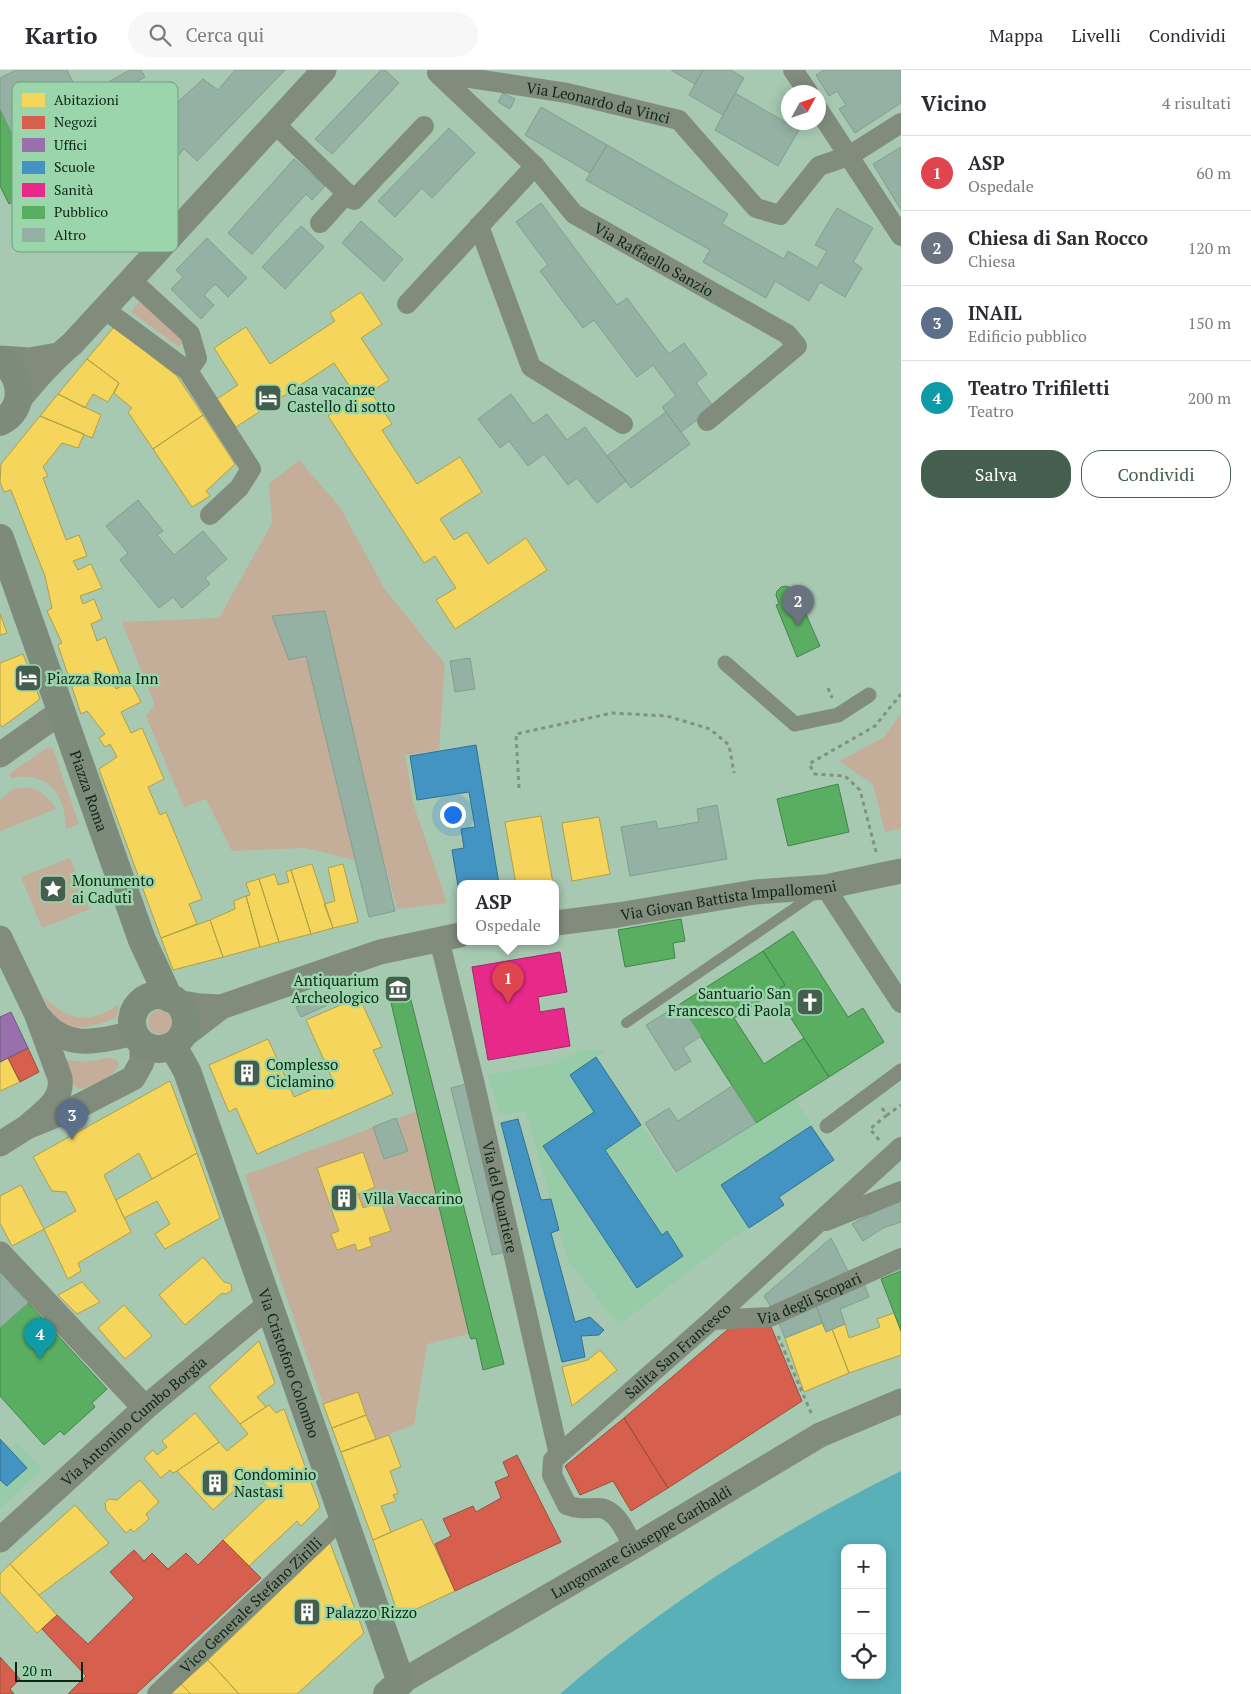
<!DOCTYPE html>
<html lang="it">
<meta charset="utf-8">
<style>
:root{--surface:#fff;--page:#f7f7f7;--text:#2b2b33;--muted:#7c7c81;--line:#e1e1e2;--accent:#445f4d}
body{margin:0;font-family:"PT Serif",serif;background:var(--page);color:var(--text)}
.controls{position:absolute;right:15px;bottom:15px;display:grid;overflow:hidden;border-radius:10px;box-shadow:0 2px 12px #0003}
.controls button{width:45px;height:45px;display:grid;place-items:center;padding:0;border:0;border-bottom:1px solid var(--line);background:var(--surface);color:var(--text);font:25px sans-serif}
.compass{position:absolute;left:781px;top:15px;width:45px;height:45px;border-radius:50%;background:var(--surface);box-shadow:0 2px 12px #0003;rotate:50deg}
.scale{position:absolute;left:15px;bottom:12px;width:68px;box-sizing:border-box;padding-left:5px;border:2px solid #0e2617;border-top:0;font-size:14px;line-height:18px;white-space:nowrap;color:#0e2617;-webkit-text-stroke:4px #9ad5ac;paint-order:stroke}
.you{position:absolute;left:452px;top:744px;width:18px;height:18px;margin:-12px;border:4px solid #fff;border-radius:50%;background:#1a73e8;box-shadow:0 0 0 8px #1a73e833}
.badge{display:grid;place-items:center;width:32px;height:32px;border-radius:50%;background:var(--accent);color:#fff;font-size:16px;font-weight:700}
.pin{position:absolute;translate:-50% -41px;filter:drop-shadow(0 1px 2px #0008)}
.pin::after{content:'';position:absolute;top:26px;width:18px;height:15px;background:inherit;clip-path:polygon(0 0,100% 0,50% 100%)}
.popup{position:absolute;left:457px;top:810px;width:102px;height:65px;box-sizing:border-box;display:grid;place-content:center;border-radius:10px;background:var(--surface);filter:drop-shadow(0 1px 4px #0005);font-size:16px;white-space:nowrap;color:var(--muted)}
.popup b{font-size:19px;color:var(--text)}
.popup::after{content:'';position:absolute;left:50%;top:100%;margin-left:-10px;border:10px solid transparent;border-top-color:var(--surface)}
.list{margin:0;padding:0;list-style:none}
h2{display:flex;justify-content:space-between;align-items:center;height:65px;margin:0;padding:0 20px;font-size:21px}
h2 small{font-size:16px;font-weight:400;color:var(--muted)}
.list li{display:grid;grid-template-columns:32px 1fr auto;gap:15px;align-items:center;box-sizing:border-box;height:75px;padding:0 20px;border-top:1px solid var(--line)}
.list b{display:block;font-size:19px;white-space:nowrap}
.list p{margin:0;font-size:16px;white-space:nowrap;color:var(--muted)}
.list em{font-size:16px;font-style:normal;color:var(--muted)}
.actions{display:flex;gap:10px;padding:15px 20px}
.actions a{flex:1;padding:11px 0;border:1px solid var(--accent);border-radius:20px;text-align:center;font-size:18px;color:var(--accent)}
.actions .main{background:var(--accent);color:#fff}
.icon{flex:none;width:28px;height:28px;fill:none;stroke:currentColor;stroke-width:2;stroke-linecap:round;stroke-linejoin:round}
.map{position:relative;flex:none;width:901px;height:1624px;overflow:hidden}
header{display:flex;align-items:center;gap:30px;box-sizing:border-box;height:70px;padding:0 25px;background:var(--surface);border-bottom:1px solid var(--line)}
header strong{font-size:24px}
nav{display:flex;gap:28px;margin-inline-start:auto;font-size:18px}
.search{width:350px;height:45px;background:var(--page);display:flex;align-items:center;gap:12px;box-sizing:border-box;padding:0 18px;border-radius:28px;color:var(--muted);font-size:19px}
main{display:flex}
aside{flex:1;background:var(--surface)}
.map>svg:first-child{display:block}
.built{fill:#98cba8}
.green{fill:#c4ae9a}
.water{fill:#59b0b9;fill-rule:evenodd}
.homes{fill:#f6d55c;stroke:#b0a047}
.shops{fill:#d6604d;stroke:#9a4f3d}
.offices{fill:#9970ab;stroke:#6f5a7f}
.schools{fill:#4393c3;stroke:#33728f}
.health{fill:#e7298a;stroke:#a62868}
.public{fill:#5aae61;stroke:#43854b}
.building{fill:#94b1a3;stroke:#819f91;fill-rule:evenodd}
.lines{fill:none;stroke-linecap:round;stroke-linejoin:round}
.path{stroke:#829182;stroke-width:3;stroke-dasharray:4 4;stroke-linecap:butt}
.service{stroke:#818c7d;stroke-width:10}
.pedestrian{stroke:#818c7d;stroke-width:15}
.minor{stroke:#818c7d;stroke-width:20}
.tertiary{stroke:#818c7d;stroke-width:25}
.secondary{stroke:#7d8c7a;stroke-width:28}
.labels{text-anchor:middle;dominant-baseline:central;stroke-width:5;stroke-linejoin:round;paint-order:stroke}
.street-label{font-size:15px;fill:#0e2617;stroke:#9ad5ac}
.poi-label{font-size:15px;fill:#0e2617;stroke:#9ad5ac;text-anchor:start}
.key{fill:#9ad5ac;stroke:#70a07f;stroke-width:1}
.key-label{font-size:14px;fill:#0e2617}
</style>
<header>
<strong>Kartio</strong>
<div class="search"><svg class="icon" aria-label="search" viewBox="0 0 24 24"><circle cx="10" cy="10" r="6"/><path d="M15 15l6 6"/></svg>Cerca qui</div>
<nav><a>Mappa</a><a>Livelli</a><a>Condividi</a></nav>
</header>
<main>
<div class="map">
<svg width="901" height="1624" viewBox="0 0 901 1624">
<rect width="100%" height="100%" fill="#a7c8b1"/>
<path class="built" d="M587,979L606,980L596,987L674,1104L795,1029L834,1090L779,1127L784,1135L728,1171L619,1255L568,1191L526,1042L500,1044L488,1005L546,995Z
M0,1369L9,1378L16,1372L42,1399L0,1438Z"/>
<path class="green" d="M140,230L185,270L179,277L131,242Z
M299,390L340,437L384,518L445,594L439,680L405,685L413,733L447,833L397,839L386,798L306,778L232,781L206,729L184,737L146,646L155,635L122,552L219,548L272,453L269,414Z
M901,644V758L885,762L873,714L839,691L883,668Z
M48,677L53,679L79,754L66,759C65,724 49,701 11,708L9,704Z
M27,717C41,721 49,726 56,739L0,761V730L13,719Z
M70,788L90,839L42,858L21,807Z
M43,926C68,951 89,955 119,934L116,947C99,956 69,964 54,947C49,941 46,932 43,926Z
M148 952a12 12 0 1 1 24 0a12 12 0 1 1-24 0Z
M105,988C111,988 116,988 119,994C114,1008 95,1013 82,1019C70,1018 70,1002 65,993L67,989C80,993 93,992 105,988Z
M417,1041L469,1264L427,1274L414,1355L376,1369L358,1322L323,1334L245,1105Z"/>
<path class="water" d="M901,1401V1624H560C663,1535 779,1461 901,1401ZM845,1478H882V1605H845Z"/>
<path class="homes" d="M361,222L382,254L361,268L389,310L371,322L392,354L382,360L417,414L460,387L482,422L440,449L454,470L467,462L488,494L526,468L547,500L455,559L436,530L456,518L435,486L424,493L328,346L357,327L334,293L236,357L217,329L238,315L214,278L246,257L270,294L335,251L330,243Z
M114,257L177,306L203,345L153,379L128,342L132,338L114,323L119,313L87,289Z
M87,289L119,313L108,332L93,324L85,338L58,324Z
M58,324L101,345L92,368L40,346Z
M203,345L235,394L206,421L210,426L192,437L153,379Z
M40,346L84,364L78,378L62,373L43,397L48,406L43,408L66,470L79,465L87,486L73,491L78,500L91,494L102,518L80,526L83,534L94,529L102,549L91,554L97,571L105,567L120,604L111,609L116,619L130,611L141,632L121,642L131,663L142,658L164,709L148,717L160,745L166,742L202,829L189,834L197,854L161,868L99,699L117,687L110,674L105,677L99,668L105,664L87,641L81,644L58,575L62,573L47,541L52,538L45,506L11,420L4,422L0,412L1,394Z
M0,544L7,563L0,565Z
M23,584L40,629L2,657L0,654V593Z
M541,746L553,813L516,814L505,752Z
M599,747L610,804L572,811L562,753Z
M312,794L333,858L311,864L291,800Z
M343,794L358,852L333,858L324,834L335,831L328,798Z
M291,800L311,864L279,872L259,809L275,804L278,815L289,812L286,802Z
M259,809L279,872L260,877L246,826L250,825L246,813Z
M246,826L260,877L223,887L210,850L235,839L234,831Z
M210,850L223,887L173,900L161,868Z
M359,927L382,977L373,980L393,1024L257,1084L236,1038L229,1042L209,995L268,969L294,1027L333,1010L306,950Z
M8,988L20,1012L0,1021V992Z
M170,1011L197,1083L152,1109L139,1083L104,1105L131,1162L78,1193L81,1201L68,1209L44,1159L76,1141L66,1122L52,1121L33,1087Z
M363,1082L375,1117L358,1124L363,1138L381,1132L391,1161L369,1168L372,1176L357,1181L355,1174L337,1180L331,1164L339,1161L317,1098Z
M197,1083L220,1148L165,1179L155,1164L170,1154L157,1131L124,1148L116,1130Z
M21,1115L44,1159L12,1176L0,1153V1126Z
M203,1187L224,1212L231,1214L232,1220L226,1224L222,1223L185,1255L159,1225Z
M82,1212L100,1232L77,1244L58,1225Z
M124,1235L152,1266L125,1289L98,1258Z
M894,1243L901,1261V1285L849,1303L832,1259L845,1254L849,1268L880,1257L877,1249Z
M822,1253L826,1262L832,1259L849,1303L804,1322L785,1268Z
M259,1271L275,1313L257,1327L266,1337L240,1354L209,1317Z
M600,1280L617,1300L572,1336L562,1297L588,1290Z
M358,1322L366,1345L332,1358L323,1334Z
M269,1335L276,1343L284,1339L320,1437L301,1456L297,1451L249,1496L223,1470L273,1422L253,1403L213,1440L177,1401L219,1372L227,1381L248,1364L240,1354Z
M195,1343L219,1372L177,1401L173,1403L170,1400L161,1408L144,1388L153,1380L157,1385L167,1377L162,1371Z
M366,1345L376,1369L341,1382L332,1358Z
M389,1365L401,1397L390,1401L398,1423L393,1425L396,1431L381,1436L391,1462L373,1470L341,1382Z
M140,1410L159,1432L146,1444L149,1449L134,1462L131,1459L126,1463L106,1440L105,1433L109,1429L117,1430Z
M75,1435L109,1473L39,1525L10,1494Z
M422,1449L455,1521L399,1547L373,1470Z
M330,1473L364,1563L297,1624H239L208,1590Z
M10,1494L57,1545L37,1563L0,1522V1504Z
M208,1590L239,1624H191L181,1614Z
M181,1614L191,1624H171Z"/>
<path class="shops" d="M28,978L39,1002L20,1012L8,988Z
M769,1252L802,1331L668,1418L624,1348L733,1255Z
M624,1348L668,1418L631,1441L613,1411L580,1425L565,1396Z
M517,1385L561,1472L455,1521L435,1474L451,1466L443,1449L473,1436L476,1442L501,1428L495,1412L509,1406L503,1392Z
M223,1470L261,1508L136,1624H68L86,1606L42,1559L57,1545L88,1574L134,1528L110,1502L134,1480L144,1491L152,1483L168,1499L186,1483L198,1495Z
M0,1587L20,1609L10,1619L14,1624H0Z"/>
<path class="offices" d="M11,942L28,978L0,992V947Z"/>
<path class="schools" d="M476,675L499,814H460V828L452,780L464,778L461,759L475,757L469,722L417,730L410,686Z
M596,987L641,1055L605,1080L662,1165L667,1161L683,1186L637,1218L543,1076L594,1042L570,1005Z
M518,1049L541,1130L551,1129L559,1160L551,1163L575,1252L590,1247L604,1260L599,1265L581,1266L585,1287L562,1292L501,1053Z
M811,1056L834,1090L779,1127L784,1135L749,1158L721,1115Z
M0,1369L27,1398L7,1416L0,1410Z"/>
<path class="health" d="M560,882L567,922L538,927L540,942L564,938L570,976L488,990L472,897Z"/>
<path class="public" d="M0,39L39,120L9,134L0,116Z
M786,516L791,518L794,522L796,527L798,526L820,576L797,587L776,535L779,534L776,525L777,521L781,517Z
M838,714L849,762L788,776L777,729Z
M681,849L685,871L673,873L675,888L625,897L618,860Z
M793,861L848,947L863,938L884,972L829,1007L774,922L785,915L763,881Z
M763,881L785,915L734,948L764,994L804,968L829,1007L756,1053L680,934Z
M406,911L504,1294L483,1300L476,1268L471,1269L469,1264L387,916Z
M901,1201V1261L881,1209Z
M28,1233L107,1319L92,1333L95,1337L64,1365L60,1361L44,1375L0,1326V1258Z"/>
<path class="building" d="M16,0H67L109,86L39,120L0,39V8ZM42,22L66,72L36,86L11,37Z
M130,0H141L145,7L117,23L110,11Z
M235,0H285L197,91L184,79L169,96L130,45L159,26L171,38L203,9L218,20Z
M381,0H385L399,13L332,84L315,69Z
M671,0H703L695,14Z
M703,0H731L744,8L723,45L689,25Z
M824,0H901V33L855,63L839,39L846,35L837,21L829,26L816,5Z
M503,23L515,29L510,39L498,32Z
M735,23L799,60L778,96L715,60Z
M541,37L607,75L590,103L525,65Z
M449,58L475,83L432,128L422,118L395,147L378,131Z
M607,75L728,144L722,154L784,189L788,181L817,198L827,181L815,175L837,138L873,158L853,192L862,198L845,227L820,212L809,231L775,211L766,228L703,192L710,180L586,110Z
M901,77V140L873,94Z
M294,89L325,116L312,130L306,124L252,184L228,163Z
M541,133L617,235L627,228L669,284L684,273L707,304L696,313L714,337L681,362L662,337L676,326L653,295L637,307L594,250L583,258L540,201L548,195L516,152Z
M361,151L403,189L384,211L342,173Z
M301,156L324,177L285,219L262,197Z
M207,168L247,208L228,227L215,214L204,225L214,235L201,249L171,219L183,207L176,200Z
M511,324L533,354L547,344L567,370L585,357L626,411L597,433L577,408L568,415L544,384L528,396L509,371L500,378L478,349Z
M666,342L690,374L631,418L607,386Z
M138,430L163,461L157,465L174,485L203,461L227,489L205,508L210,514L182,538L173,527L159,538L120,490L128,483L106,456Z
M325,541L395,841L369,847L306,586L289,590L272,546Z
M470,588L475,619L455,622L450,591Z
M717,735L727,789L630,806L621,757L656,751L658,759L699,752L697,739Z
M327,923L332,933L301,947L296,937Z
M680,934L701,966L683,978L691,991L675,1001L646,955Z
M466,1014L507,1182L492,1185L451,1018Z
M732,1016L756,1053L676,1102L645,1053L669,1038L678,1051Z
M396,1048L408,1081L384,1089L373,1057Z
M901,1130V1152L883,1158L863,1171L852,1154L874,1142Z
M831,1168L848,1201L772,1239L764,1226Z
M0,1201L28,1233L0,1258Z
M864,1213L869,1227L840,1239L845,1254L826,1262L815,1233Z
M815,1233L822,1253L785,1268L777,1249Z"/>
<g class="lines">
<path class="path" d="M828,618L832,628
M519,718L516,664L612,643L667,646L710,659L729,675L734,703
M876,782L860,720L845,706L815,704L809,694L875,656L901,624
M882,1038L887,1045L901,1035
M879,1070L870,1059L887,1045
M778,1266L812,1345"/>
<path class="service" d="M626,953L816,823"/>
<path class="pedestrian" d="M725,593L795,654L838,645L869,625
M827,1056L901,1001"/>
<g class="minor">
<path d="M793,0L808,22"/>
<path id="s1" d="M437,3L567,23L679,50L756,138L780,145L819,96L849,86L901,53"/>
<path id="s2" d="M439,5L535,96L574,144L787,264L797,276L707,351"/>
<path d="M818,39L901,166"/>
<path d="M274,53L354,130L424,56"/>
<path d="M320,153L347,123"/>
<path d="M479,156L531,297L623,354"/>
<path d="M407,234L535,96"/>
<path d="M104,239L188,301L197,288L190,264L131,210"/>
<path d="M188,301L251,399L239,418L210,445"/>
<path d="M825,817L901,933"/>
<path id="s3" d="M439,869L475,1015L559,1385"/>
<path d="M826,1151L901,1121"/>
<path id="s4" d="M712,1250L770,1247L901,1188"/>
<path id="s5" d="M633,1477C626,1462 616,1438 598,1438C584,1438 581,1440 567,1435L552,1405L553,1390L712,1250L901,1077"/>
<path id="s6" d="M157,1624L343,1447"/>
</g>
<g class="tertiary">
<path d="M0,288L29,290L58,285"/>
<path d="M18,331C35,310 51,291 72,274L324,0"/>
<path d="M0,685L62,641"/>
<path id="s7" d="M556,853L618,845L755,822L825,817L901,801"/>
<path d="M0,868L36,943L60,1008C63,1032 43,1042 27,1057"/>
<path d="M176,932L200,936L221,937"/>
<path d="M39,947C66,982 97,971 135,963"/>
<path d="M182,967L221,937L380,882L460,865"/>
<path d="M0,1074L27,1057L79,1036L133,1008L142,992V973"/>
<path d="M0,1184L145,1338"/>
<path id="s8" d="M0,1470L145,1338L269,1235"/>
<path id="s9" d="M401,1612L633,1477L820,1365L901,1331"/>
</g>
<g class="secondary">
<path d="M0,290C23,305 27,339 0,352"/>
<path id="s10" d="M0,468L142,870L169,928"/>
<circle cx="159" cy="952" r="27"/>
<path id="s11" d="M173,976L187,1001L401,1612L387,1624"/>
</g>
</g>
<defs>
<g id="hotel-square" transform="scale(1.4375)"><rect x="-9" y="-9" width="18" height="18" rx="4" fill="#445f4d" stroke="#9ad5ac"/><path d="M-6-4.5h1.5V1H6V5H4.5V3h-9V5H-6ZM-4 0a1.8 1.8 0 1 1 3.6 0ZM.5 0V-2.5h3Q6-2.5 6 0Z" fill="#fff"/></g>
<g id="sight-square" transform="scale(1.4375)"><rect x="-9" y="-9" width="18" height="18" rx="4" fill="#445f4d" stroke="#9ad5ac"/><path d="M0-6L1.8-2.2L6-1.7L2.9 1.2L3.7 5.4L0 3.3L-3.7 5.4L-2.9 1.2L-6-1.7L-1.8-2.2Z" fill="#fff"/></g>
<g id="museum-square" transform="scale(1.4375)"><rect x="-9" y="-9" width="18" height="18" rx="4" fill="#445f4d" stroke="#9ad5ac"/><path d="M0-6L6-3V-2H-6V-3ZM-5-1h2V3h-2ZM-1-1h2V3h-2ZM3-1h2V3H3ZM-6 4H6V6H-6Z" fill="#fff"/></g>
<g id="church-square" transform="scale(1.4375)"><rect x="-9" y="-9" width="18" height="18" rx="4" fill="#445f4d" stroke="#9ad5ac"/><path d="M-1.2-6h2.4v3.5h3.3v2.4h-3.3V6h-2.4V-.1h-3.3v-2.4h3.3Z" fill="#fff"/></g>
<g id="building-square" transform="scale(1.4375)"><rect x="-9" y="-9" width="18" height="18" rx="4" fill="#445f4d" stroke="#9ad5ac"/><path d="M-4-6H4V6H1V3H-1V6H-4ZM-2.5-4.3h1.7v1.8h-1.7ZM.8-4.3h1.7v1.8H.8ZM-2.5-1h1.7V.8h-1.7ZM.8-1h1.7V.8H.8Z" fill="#fff"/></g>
</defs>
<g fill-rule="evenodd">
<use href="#hotel-square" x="268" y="328"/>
<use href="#hotel-square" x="28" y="608"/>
<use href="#sight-square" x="53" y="819"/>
<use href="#museum-square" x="398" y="919"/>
<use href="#church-square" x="810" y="932"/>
<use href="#building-square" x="247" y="1003"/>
<use href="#building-square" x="344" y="1128"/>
<use href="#building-square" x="215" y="1413"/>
<use href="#building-square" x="307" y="1542"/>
</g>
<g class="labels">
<g class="street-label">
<text stroke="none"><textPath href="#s1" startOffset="164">Via Leonardo da Vinci</textPath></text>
<text stroke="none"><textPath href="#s2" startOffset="286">Via Raffaello Sanzio</textPath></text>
<text stroke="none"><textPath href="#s10" startOffset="268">Piazza Roma</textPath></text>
<text stroke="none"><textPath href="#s7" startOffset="174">Via Giovan Battista Impallomeni</textPath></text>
<text stroke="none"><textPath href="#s3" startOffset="265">Via del Quartiere</textPath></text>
<text stroke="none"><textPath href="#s4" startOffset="101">Via degli Scopari</textPath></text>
<text stroke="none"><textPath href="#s5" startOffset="301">Salita San Francesco</textPath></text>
<text stroke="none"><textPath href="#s11" startOffset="338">Via Cristoforo Colombo</textPath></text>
<text stroke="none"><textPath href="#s8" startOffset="179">Via Antonino Cumbo Borgia</textPath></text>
<text stroke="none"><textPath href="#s9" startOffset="278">Lungomare Giuseppe Garibaldi</textPath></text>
<text stroke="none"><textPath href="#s6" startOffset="129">Vico Generale Stefano Zirilli</textPath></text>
</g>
<g class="poi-label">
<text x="287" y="319">Casa vacanze<tspan x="287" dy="17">Castello di sotto</tspan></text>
<text x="47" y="608">Piazza Roma Inn</text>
<text x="72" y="810">Monumento<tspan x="72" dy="17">ai Caduti</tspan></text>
<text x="379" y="910" text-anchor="end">Antiquarium<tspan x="379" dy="17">Archeologico</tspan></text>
<text x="791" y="923" text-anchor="end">Santuario San<tspan x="791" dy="17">Francesco di Paola</tspan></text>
<text x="266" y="994">Complesso<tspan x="266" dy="17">Ciclamino</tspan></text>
<text x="363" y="1128">Villa Vaccarino</text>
<text x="234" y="1404">Condominio<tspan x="234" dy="17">Nastasi</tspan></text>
<text x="326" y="1542">Palazzo Rizzo</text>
</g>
</g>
<rect x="12" y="12" width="166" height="170" rx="8" class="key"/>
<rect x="22" y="23" width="23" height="14" fill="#f6d55c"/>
<rect x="22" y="46" width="23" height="13" fill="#d6604d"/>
<rect x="22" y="68" width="23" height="14" fill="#9970ab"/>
<rect x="22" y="91" width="23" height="13" fill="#4393c3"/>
<rect x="22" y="113" width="23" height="14" fill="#e7298a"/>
<rect x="22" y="136" width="23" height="13" fill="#5aae61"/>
<rect x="22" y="158" width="23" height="14" fill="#94b1a3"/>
<g class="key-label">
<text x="54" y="35">Abitazioni</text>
<text x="54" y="57">Negozi</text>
<text x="54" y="80">Uffici</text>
<text x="54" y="102">Scuole</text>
<text x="54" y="125">Sanità</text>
<text x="54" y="147">Pubblico</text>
<text x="54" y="170">Altro</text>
</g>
</svg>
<div class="controls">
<button>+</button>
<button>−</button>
<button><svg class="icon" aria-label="locate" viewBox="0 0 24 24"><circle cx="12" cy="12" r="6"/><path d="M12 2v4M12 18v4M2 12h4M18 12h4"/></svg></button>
</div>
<svg class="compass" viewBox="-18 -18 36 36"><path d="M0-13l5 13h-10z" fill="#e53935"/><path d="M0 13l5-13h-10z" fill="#7c7c81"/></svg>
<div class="scale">20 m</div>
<div class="you"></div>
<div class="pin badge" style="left:508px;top:933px;background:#e0444e">1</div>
<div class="popup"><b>ASP</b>Ospedale</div>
<div class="pin badge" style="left:798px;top:556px;background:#6b7280">2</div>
<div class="pin badge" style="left:72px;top:1070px;background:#5c6f8a">3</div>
<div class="pin badge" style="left:40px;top:1289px;background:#0f9aa8">4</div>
</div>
<aside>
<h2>Vicino<small>4 risultati</small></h2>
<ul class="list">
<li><span class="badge" style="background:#e0444e">1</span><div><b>ASP</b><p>Ospedale</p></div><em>60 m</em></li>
<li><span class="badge" style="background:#6b7280">2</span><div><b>Chiesa di San Rocco</b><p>Chiesa</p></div><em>120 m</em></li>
<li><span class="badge" style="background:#5c6f8a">3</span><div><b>INAIL</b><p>Edificio pubblico</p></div><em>150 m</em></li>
<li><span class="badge" style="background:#0f9aa8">4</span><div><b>Teatro Trifiletti</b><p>Teatro</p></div><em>200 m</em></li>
</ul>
<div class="actions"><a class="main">Salva</a><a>Condividi</a></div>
</aside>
</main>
